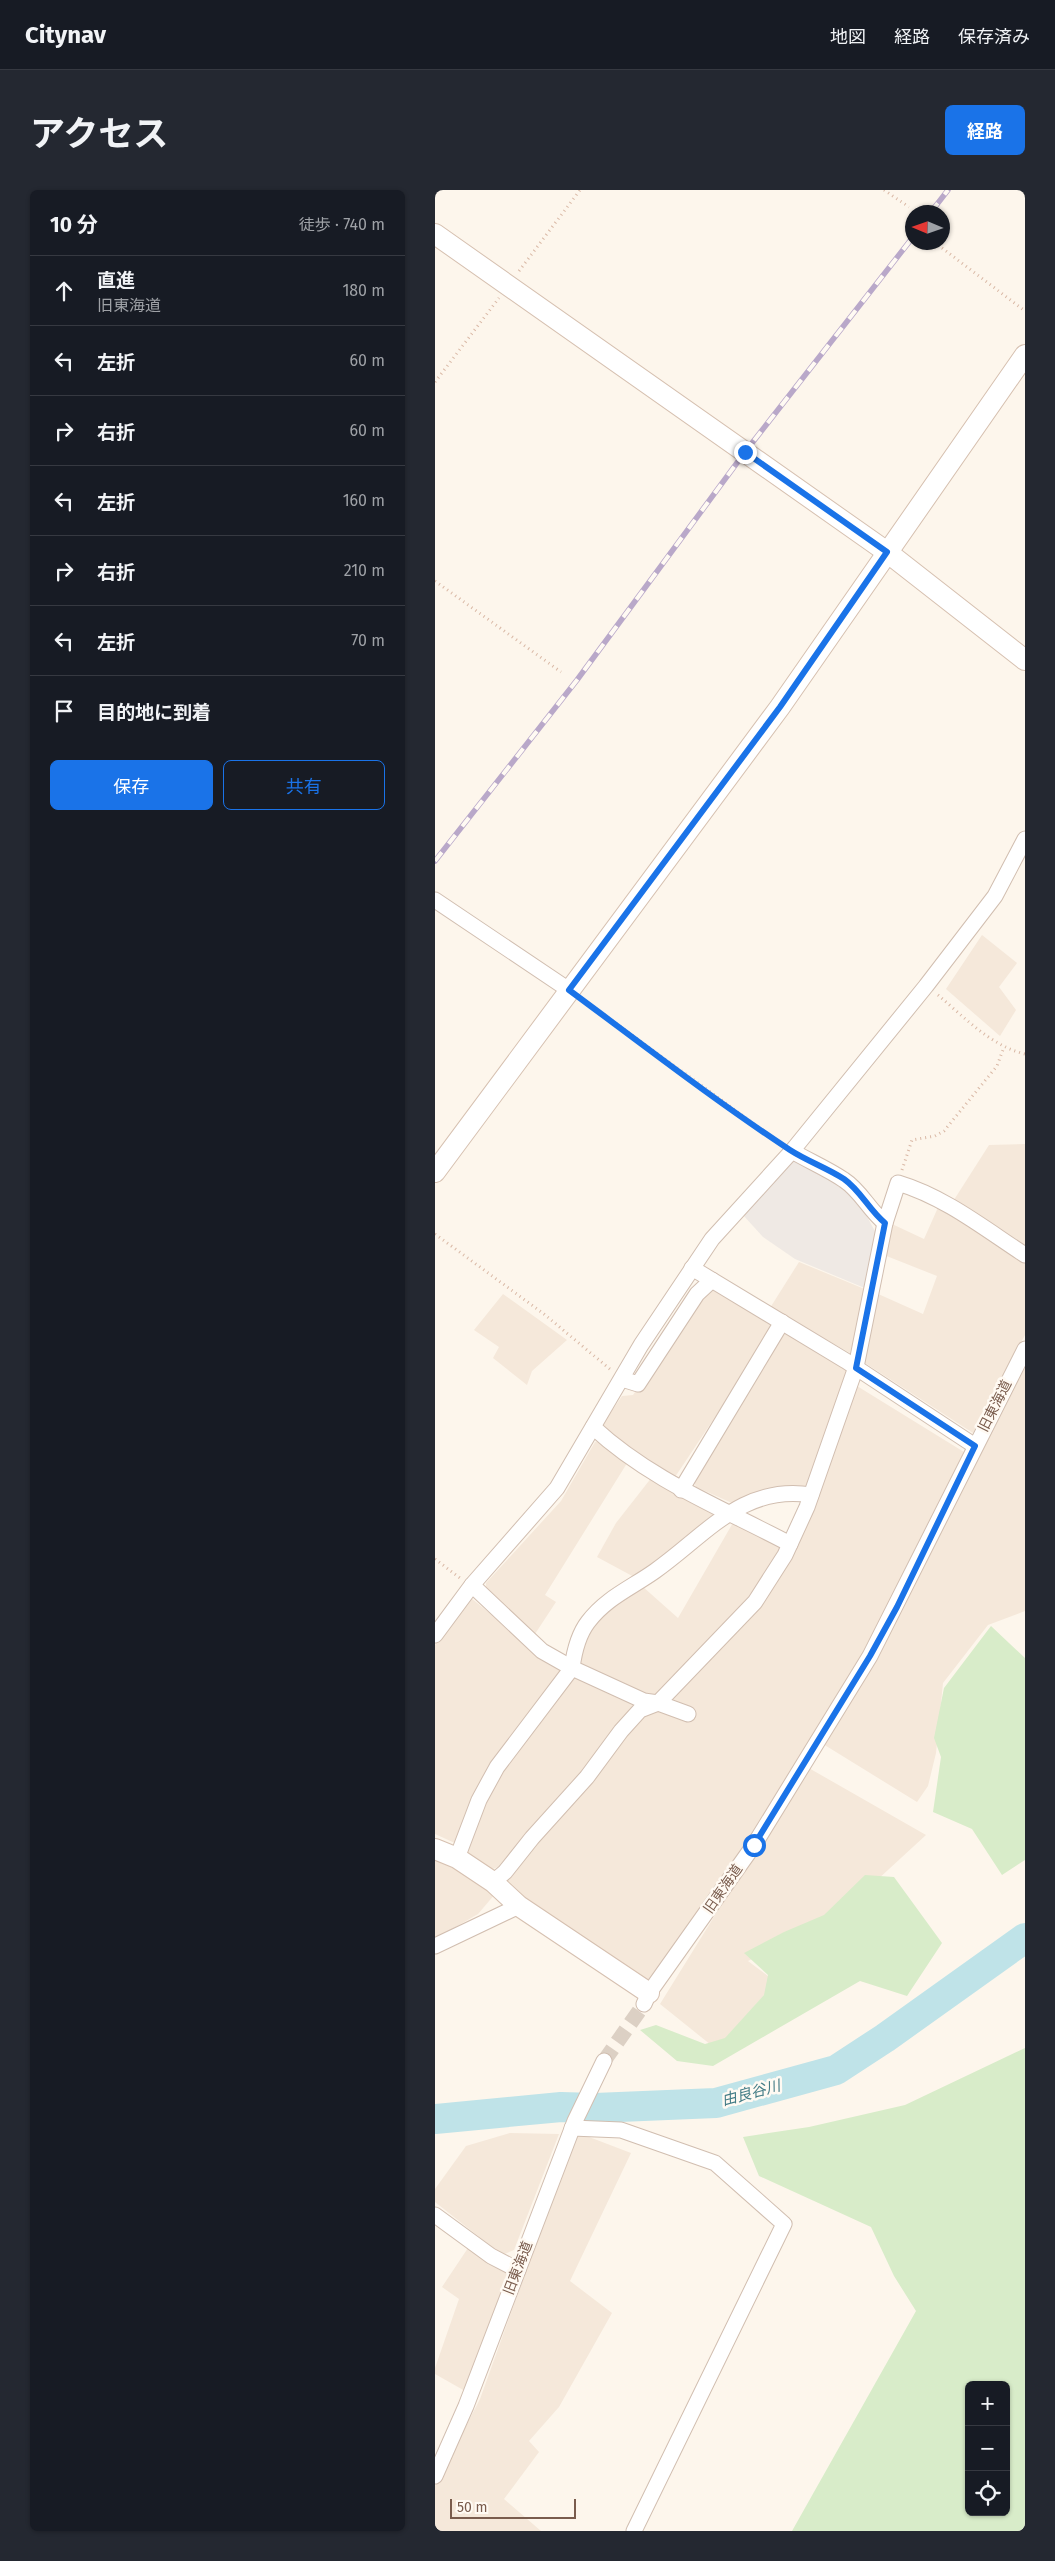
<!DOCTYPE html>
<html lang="ja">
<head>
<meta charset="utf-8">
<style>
	:root { --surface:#171b24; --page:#242831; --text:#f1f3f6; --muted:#9ea1a6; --line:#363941; --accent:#1a73e8 }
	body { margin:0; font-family:"Fira Sans","Noto Sans JP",sans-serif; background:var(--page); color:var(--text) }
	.controls { position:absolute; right:15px; bottom:15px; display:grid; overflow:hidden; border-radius:8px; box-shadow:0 1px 4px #0004 }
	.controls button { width:45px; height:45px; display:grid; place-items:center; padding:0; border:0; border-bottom:1px solid var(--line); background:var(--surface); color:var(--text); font:25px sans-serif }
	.compass { position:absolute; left:470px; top:15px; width:45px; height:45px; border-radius:50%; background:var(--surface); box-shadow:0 1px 4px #0004; rotate:272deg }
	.scale { position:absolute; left:15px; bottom:12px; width:126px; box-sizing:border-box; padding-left:5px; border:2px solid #7a5c4d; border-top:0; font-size:14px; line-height:18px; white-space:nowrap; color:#7a5c4d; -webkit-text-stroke:4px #fffaf3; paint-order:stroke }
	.stop { position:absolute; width:15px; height:15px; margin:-11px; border:4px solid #1a73e8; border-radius:50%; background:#fff }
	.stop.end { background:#1a73e8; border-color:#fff; box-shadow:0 1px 5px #0008 }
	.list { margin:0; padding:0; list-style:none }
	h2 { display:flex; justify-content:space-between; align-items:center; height:65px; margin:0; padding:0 20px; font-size:21px }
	h2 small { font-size:16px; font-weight:400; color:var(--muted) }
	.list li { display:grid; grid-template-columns:32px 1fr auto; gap:15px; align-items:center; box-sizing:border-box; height:70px; padding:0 20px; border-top:1px solid var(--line) }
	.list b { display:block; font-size:19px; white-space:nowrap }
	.list p { margin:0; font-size:16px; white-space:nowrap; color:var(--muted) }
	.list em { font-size:16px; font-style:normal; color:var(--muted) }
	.actions { display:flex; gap:10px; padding:15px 20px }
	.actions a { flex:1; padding:11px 0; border:1px solid var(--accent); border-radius:8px; text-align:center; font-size:18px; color:var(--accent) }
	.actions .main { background:var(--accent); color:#fff }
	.icon { flex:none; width:28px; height:28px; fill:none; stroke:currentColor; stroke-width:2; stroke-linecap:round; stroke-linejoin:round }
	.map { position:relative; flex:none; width:590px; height:2341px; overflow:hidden; border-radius:8px }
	header { display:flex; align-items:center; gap:30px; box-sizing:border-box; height:70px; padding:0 25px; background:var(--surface); border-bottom:1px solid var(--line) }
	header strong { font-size:24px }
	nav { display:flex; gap:28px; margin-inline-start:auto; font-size:18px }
	.intro { display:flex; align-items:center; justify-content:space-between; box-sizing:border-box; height:120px; padding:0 30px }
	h1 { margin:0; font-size:35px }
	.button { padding:12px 22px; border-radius:8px; background:var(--accent); color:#fff; font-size:18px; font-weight:700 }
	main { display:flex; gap:30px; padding:0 30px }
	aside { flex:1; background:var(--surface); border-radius:8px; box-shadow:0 1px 4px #0004 }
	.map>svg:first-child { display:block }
	.residential { fill:#f5e8da }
	.industrial { fill:#efe9e4 }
	.green { fill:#d8ecc9; fill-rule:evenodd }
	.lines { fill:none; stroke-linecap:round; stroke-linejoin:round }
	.river { stroke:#bfe3e8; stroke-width:30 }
	.street-tunnel { stroke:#dcd0c4; stroke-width:15; stroke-dasharray:15 8; stroke-linecap:butt }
	.street-casing { stroke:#d1beb0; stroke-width:17 }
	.secondary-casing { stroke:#d6c0b0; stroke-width:22 }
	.path { stroke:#d9b8a5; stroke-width:3; stroke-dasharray:1 4; stroke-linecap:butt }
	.street { stroke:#fff; stroke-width:15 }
	.secondary { stroke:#fff; stroke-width:20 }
	.rail-casing { stroke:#b9a8c9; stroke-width:5.5 }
	.rail { stroke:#fffaf3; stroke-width:4; stroke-dasharray:11; stroke-linecap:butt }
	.route { stroke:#1a73e8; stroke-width:6 }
	.labels { text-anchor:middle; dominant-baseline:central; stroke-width:5; stroke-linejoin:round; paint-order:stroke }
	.street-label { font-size:14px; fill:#7a5c4d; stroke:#fffaf3 }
	.water-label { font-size:15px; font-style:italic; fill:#437c86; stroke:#fffaf3 }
</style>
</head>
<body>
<header>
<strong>Citynav</strong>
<nav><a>地図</a><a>経路</a><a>保存済み</a></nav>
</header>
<div class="intro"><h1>アクセス</h1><a class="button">経路</a></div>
<main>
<aside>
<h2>10 分<small>徒歩 · 740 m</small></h2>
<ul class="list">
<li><svg class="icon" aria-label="ahead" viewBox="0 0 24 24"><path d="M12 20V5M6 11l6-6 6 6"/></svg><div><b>直進</b><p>旧東海道</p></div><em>180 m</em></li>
<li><svg class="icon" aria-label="left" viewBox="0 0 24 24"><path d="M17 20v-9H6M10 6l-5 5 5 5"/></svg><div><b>左折</b></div><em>60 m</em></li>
<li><svg class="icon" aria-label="right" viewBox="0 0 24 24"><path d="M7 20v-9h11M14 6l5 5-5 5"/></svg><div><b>右折</b></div><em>60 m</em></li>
<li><svg class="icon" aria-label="left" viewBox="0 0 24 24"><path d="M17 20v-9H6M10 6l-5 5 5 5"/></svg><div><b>左折</b></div><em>160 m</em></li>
<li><svg class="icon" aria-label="right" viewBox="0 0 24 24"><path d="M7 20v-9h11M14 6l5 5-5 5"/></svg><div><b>右折</b></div><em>210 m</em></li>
<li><svg class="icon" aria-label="left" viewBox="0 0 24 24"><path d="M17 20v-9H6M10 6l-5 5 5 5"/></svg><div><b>左折</b></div><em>70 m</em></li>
<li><svg class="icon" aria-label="arrive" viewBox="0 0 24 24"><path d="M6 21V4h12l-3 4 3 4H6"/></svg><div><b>目的地に到着</b></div></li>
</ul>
<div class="actions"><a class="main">保存</a><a>共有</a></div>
</aside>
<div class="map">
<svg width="590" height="2341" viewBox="0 0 590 2341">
	<rect width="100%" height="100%" fill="#fdf6ec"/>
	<g class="residential">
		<polygon points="547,745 582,773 564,797 581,820 565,846 511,799"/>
		<polygon points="590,954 590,1060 517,1013 554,955"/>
		<polygon points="505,1013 590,1069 590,1145 538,1243 430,1173 428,1166 441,1103 488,1124 502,1086 449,1065 457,1034 489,1049"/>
		<polygon points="364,1072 432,1100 415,1163 335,1118"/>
		<polygon points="281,1098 335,1134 338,1140 240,1287 215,1277 173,1244 168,1234 187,1206 198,1205 272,1100"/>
		<polygon points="68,1104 132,1150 97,1181 92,1195 58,1168 64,1157 39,1140"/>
		<polygon points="356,1141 412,1177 414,1184 373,1296 329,1299 297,1313 261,1297 257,1287 346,1146"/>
		<polygon points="586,1177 590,1179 590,1421 553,1435 508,1493 501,1563 493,1596 482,1612 388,1554"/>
		<polygon points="422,1196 529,1262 454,1416 419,1481 296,1679 216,1792 104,1724 70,1690 205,1526 236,1508 331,1410 365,1345"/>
		<polygon points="167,1250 194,1270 110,1405 121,1412 98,1447 51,1405 51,1393 126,1311 160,1252"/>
		<polygon points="217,1287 281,1323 201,1388 162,1367 181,1333"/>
		<polygon points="299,1331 346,1356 319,1401 277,1450 220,1509 141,1474 145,1457 161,1432 179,1414 207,1396 243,1428"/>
		<polygon points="36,1408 95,1456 127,1477 126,1486 22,1654 0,1644 0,1455"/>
		<polygon points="145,1486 202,1515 70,1674 53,1681 29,1664 58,1592 136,1488"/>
		<polygon points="372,1577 491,1645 404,1725 313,1771 341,1792 281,1859 225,1814"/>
		<polygon points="0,1665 60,1704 43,1724 0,1749"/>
		<polygon points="141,1942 196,1963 135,2091 177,2123 124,2217 94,2251 104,2262 69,2309 106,2341 0,2341 0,2296 45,2209"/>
		<polygon points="75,1943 124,1944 79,2060 67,2065 0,2012 0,1999 31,1956"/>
		<polygon points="35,2055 73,2084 30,2201 0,2184 0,2178 24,2109 7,2097"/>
	</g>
	<polygon class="industrial" points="359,968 412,996 423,1010 442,1045 432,1099 360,1069 328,1047 308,1025"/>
	<g class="green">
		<polygon points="556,1436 590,1468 590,1670 567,1685 537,1639 498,1622 506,1567 499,1548 509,1498"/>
		<polygon points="430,1685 459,1687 507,1753 472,1806 425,1791 278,1876 242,1871 205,1840 221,1835 270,1854 290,1848 329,1805 333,1785 309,1763 349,1742 389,1725"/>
		<path d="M590,1858V2341H357L481,2121L459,2086L436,2037L324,1986L308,1947L374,1937L470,1915ZM534,2195H571V2322H534Z"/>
	</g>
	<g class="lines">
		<polyline class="river" points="0,1929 126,1917 160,1918 281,1913 401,1880 450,1848 590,1748"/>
		<polyline class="street-tunnel" points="169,1871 209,1814"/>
		<defs>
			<g id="street">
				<polyline points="0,710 134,800"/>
				<path d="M357,961C374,971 393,979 409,990C426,1001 434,1020 450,1033L463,993C510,1007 550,1039 590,1065"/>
				<polyline points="257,1078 411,1171 540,1256"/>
				<polyline points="187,1189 203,1194 262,1104 277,1090"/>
				<path d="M158,1237C215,1290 287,1318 355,1354"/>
				<polyline points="246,1300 347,1132"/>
				<polyline points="0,1445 37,1395 122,1298 206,1155 277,1049 357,961 491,796 560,706 590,649"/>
				<path d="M253,1524L223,1513L209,1511L137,1478C139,1463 143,1445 153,1432C171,1408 196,1398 220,1381C270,1346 307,1294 376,1305"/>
				<polyline points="22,1668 44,1610 62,1577 137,1478 107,1461 37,1395"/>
				<polyline points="58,1692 70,1682 97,1648 152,1587 186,1541 205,1520 223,1513 320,1412 350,1365 372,1317 421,1177 450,1033"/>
				<polyline points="0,1756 84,1716"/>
				<polyline points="209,1814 214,1803 319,1655 435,1466 590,1159"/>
				<polyline points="137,1938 186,1940 280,1973 349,2034 199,2341"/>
				<polyline points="0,2025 56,2066 83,2080"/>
				<polyline points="0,2286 31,2216 140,1931 169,1871"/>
			</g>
			<g id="secondary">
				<polyline points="0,44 452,362 590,470"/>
				<polyline points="0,982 345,517 590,165"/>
				<polyline points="0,1659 22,1668 58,1692 84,1716 214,1803"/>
			</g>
		</defs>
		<use href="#street" class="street-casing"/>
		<use href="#secondary" class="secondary-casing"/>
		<g class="path">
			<polyline points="449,0 474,17"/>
			<polyline points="507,58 590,121"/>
			<polyline points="84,81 145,0"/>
			<polyline points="0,192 64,108"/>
			<polyline points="0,391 126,482"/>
			<path d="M503,805C529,827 556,856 590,864"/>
			<polyline points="149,810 344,952"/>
			<polyline points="467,980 477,950 500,946 509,941 562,876 569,857"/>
			<polyline points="0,1044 109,1124 176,1180"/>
			<polyline points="0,1369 25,1388"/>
		</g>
		<use href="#street" class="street"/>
		<use href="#secondary" class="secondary"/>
		<defs>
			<g id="rail">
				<polyline points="496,22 513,0"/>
				<polyline points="0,671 142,490 310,262 478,47"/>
			</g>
		</defs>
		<use href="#rail" class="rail-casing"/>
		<use href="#rail" class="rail"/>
	</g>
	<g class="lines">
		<path class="route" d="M310,262L452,362L345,517L134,800C207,854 279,910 355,960C372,971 392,978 409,989C426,1001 434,1020 450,1033L421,1178L540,1256L462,1417L435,1466L319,1655"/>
	</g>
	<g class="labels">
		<g class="street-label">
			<text transform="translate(560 1216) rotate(-63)">旧東海道</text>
			<text transform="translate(288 1699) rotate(-55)">旧東海道</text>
			<text transform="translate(83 2078) rotate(-69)">旧東海道</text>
		</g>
		<g class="water-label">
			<text transform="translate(316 1903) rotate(-15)">由良谷川</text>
		</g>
	</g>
</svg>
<div class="controls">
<button>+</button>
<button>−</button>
<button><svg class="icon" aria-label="locate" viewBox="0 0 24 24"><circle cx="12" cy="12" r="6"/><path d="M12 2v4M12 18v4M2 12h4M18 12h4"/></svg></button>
</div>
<svg class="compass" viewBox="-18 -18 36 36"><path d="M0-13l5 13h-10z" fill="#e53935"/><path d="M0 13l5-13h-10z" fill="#9ea1a6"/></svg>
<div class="scale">50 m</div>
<div class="stop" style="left:319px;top:1655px"></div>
<div class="stop end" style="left:310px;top:262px"></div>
</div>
</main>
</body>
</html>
